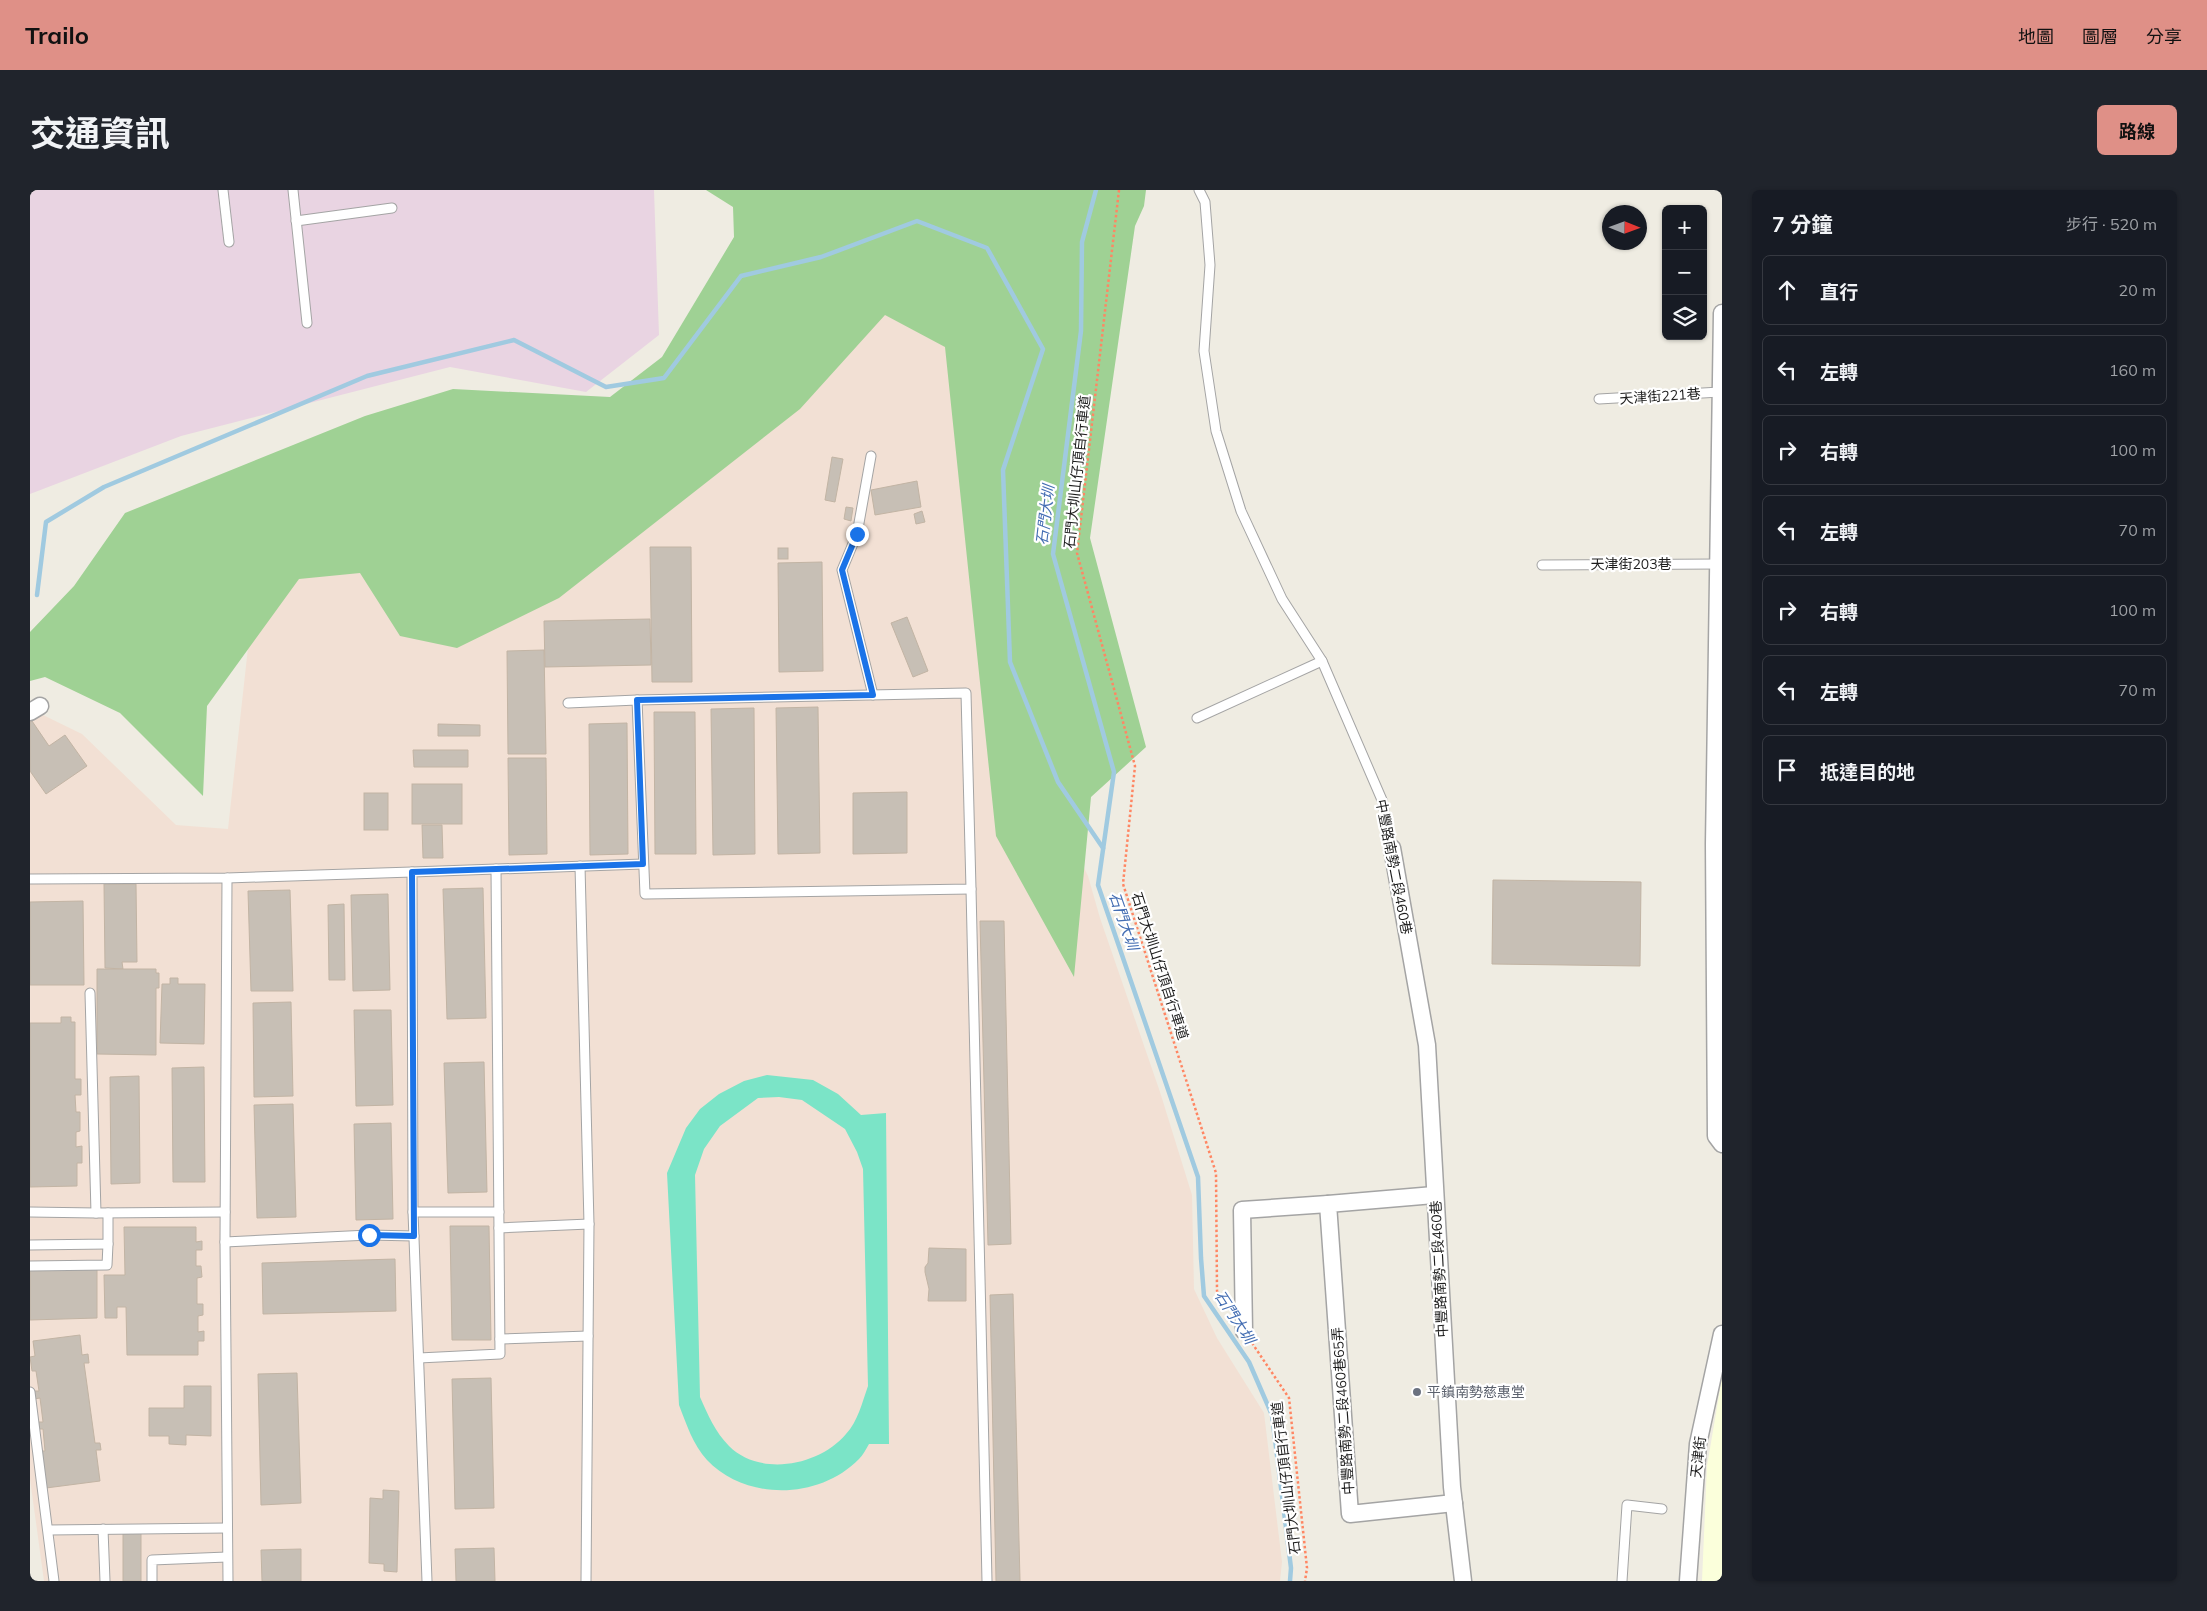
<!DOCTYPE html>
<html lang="zh-TW">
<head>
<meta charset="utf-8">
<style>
	:root { --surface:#171b24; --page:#20242c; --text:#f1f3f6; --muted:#9ea1a6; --line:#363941; --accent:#df9087 }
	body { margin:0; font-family:Mulish,"Noto Sans TC",sans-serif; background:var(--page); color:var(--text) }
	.controls { position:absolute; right:15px; top:15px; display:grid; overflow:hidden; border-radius:8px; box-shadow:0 1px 4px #0004 }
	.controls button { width:45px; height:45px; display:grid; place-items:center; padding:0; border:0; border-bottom:1px solid var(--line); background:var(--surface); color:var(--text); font:25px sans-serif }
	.compass { position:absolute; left:1572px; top:15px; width:45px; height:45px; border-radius:50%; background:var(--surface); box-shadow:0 1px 4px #0004; rotate:91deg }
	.stop { position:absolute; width:15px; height:15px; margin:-11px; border:4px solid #1a73e8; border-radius:50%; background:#fff }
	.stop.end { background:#1a73e8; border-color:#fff; box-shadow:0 1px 5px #0008 }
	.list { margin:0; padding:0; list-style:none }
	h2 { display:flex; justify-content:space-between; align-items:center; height:65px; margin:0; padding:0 20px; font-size:21px }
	h2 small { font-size:16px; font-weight:400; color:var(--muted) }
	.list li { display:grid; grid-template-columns:32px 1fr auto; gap:15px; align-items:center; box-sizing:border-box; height:70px; margin:0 10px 10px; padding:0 10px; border:1px solid var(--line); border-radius:8px }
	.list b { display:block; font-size:19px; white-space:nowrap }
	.list em { font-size:16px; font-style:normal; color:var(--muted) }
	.icon { flex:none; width:28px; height:28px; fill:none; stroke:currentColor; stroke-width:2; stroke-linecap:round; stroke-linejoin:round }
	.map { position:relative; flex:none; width:1692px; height:1391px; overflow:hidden; border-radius:8px }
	header { display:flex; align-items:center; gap:30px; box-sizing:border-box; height:70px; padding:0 25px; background:var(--accent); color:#111 }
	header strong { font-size:24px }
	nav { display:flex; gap:28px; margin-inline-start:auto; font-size:18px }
	.intro { display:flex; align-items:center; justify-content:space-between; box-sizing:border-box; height:120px; padding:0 30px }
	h1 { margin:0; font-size:35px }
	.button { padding:12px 22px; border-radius:8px; background:var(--accent); color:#111; font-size:18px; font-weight:700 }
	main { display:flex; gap:30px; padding:0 30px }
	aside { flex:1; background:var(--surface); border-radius:8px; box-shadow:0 1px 4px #0004 }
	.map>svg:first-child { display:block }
	.industrial { fill:#e9d4e2 }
	.education { fill:#fbffdb }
	.military { fill:#f2e0d4 }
	.forest { fill:#9fd194 }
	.pitch { fill:#7be4c7; fill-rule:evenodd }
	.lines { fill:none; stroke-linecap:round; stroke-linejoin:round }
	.stream { stroke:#a0cae0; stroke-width:4.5 }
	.building { fill:#c7bfb5; stroke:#c2b4a4 }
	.service-casing { stroke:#a4a4a4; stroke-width:11 }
	.minor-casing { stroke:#a4a4a4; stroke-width:19 }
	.path { stroke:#ff8663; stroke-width:2.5; stroke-dasharray:2.5 2.5; stroke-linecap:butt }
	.service { stroke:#fff; stroke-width:9 }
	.minor { stroke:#fff; stroke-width:16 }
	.route { stroke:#1a73e8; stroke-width:6 }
	.worship-dot { fill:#6b7280; stroke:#fff; stroke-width:2 }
	.labels { text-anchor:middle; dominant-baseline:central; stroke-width:4.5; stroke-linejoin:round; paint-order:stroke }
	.street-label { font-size:14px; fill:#1d1d1d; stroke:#fff }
	.worship-label { font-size:14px; fill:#5b616d; stroke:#fff; text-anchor:start }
	.water-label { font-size:15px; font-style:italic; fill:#446eb3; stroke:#fff }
</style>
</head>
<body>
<header>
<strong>Trailo</strong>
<nav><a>地圖</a><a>圖層</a><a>分享</a></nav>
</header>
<div class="intro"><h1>交通資訊</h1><a class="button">路線</a></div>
<main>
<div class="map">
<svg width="1692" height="1391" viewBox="0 0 1692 1391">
	<rect width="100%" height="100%" fill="#efece2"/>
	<polygon class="industrial" points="0,0 624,0 629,145 556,202 420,177 151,246 0,304"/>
	<polygon class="education" points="1692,1188 1692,1391 1672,1391 1677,1276"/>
	<polygon class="military" points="908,83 953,471 1058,686 1070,728 1130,902 1162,1005 1164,1099 1187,1148 1234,1223 1252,1372 1250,1391 14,1391 0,1289 0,529 13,525 52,544 146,635 198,639 231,340 334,336"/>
	<polygon class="forest" points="676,0 1116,0 1114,16 1105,36 1060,348 1116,557 1061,607 1044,787 966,646 915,157 855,125 770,219 529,408 427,458 370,446 330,383 269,389 177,516 173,606 90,523 15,487 0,491 0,442 44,396 95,323 335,226 423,199 580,207 632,167 704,47 703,17"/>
	<path class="pitch" d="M737,885L783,890L808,904L831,925L856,923L859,1254H839C836,1259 833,1265 829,1269C789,1310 716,1311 677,1270C663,1255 656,1233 649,1215L637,983L656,938L670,919L689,904L714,891ZM749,907L772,910L815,939L827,962L833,979L838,1196C832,1213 828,1231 816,1244C789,1276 730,1287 699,1256C685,1242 678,1225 670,1207L665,985L674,959L690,936L728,908Z"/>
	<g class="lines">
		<g class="stream">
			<polyline points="1066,0 1052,52 1051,141 1023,364 1084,582 1068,695 1168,987 1171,1068 1174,1106 1219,1172 1242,1225 1261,1378 1260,1391"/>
			<polyline points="7,405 16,332 74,297 337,186 484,150 576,197 634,188 711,86 791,67 887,31 957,58 1013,159 973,280 980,472 1028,592 1073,658"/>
		</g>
	</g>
	<g class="building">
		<polygon points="802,267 813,269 805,312 795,310"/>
		<polygon points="887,291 891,317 845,325 841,300"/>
		<polygon points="816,317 823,318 821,331 814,329"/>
		<polygon points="892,321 895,332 886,334 884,324"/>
		<polygon points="620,357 661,357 662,492 622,492"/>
		<rect x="748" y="358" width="10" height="11"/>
		<polygon points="792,372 793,481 749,482 748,373"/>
		<polygon points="877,427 898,481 883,487 861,433"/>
		<polygon points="620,429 621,475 515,477 514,431"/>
		<polygon points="514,460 516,564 478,564 477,461"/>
		<polygon points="788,517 790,663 748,664 746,518"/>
		<polygon points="724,518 725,664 683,665 681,519"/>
		<polygon points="624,522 665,522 666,664 625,664"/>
		<polygon points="2,531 19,556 35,545 57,576 16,604 0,581 0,532"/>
		<polygon points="597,533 598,664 560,665 559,534"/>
		<polygon points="408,534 450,535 450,546 408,546"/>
		<polygon points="383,560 438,560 438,577 384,577"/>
		<polygon points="478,568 516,568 517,664 479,665"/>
		<rect x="382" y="594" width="50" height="40"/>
		<polygon points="877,602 877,663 823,664 823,603"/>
		<rect x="334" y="603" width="24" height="37"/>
		<polygon points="392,635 412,635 413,668 393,668"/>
		<polygon points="1463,690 1611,692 1610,776 1462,774"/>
		<polygon points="74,694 106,694 107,772 92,772 93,779 75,778"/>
		<polygon points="453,698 456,828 417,829 413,699"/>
		<polygon points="260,700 263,801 221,801 218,701"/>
		<polygon points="358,704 360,800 323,801 321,705"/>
		<polygon points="53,711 54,795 0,795 0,712"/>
		<polygon points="314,714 315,790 299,790 298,715"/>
		<polygon points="950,731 974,731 981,1054 958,1055"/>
		<polygon points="67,779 126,779 126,783 129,783 129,798 126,798 126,865 67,864"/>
		<polygon points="140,788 148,788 148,794 175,794 174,854 130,853 132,794 140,794"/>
		<polygon points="261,812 263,906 224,907 223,813"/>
		<polygon points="324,820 361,820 363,915 326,916"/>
		<polygon points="31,827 41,827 41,832 45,832 45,889 51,889 51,905 45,905 46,922 50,922 50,941 46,942 46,957 52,956 52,973 47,973 47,996 0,997 0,833 31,833"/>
		<polygon points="454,872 457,1002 418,1003 414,873"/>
		<polygon points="174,877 175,992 143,992 142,878"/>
		<polygon points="109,886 110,993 81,994 80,887"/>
		<polygon points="263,914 266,1027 227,1028 224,915"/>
		<polygon points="361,933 363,1029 326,1030 324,934"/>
		<polygon points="420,1036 459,1036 461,1150 422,1150"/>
		<polygon points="94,1037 166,1037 166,1052 172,1051 172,1060 166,1060 166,1076 171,1076 172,1087 167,1088 167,1114 173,1114 173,1125 168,1126 168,1142 174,1141 174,1151 168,1151 168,1165 97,1165 96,1117 87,1117 87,1128 75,1128 74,1085 95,1085"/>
		<polygon points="899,1058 936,1059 936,1111 898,1111 899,1099 895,1082 895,1077 898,1073"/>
		<polygon points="365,1069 366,1121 233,1124 232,1073"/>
		<polygon points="67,1079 67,1128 0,1130 0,1080"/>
		<polygon points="983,1104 990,1391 966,1391 960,1105"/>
		<polygon points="50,1145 52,1165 58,1164 59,1173 54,1173 65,1253 70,1253 71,1260 66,1260 70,1291 16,1298 11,1261 15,1261 13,1239 9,1239 8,1232 13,1232 10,1208 4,1209 3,1201 9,1201 6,1181 2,1181 0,1167 5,1166 3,1151"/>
		<polygon points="267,1183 271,1313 231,1315 228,1184"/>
		<polygon points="461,1188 464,1318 425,1319 422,1189"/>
		<polygon points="154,1196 181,1196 181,1246 156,1245 156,1255 139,1254 139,1246 119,1246 119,1218 154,1218"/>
		<polygon points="353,1300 369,1301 367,1382 354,1381 354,1374 339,1373 340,1308 353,1309"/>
		<polygon points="111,1343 111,1391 93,1391 93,1344"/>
		<polygon points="464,1358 465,1391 426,1391 425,1359"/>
		<polygon points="271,1359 271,1391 232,1391 231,1360"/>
	</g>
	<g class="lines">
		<defs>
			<g id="service">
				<polyline points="193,0 199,52"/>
				<polyline points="263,0 277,133"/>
				<polyline points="1169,0 1175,12 1180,75 1174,161 1186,241 1211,321 1252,409 1292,471 1352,610 1362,658"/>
				<polyline points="266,31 362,18"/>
				<polyline points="1569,209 1690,202"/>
				<polyline points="841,266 827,344 812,380 843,505"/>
				<polyline points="1512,375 1690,374"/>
				<polygon points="936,503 941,699 615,704 607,510"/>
				<polyline points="538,513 607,510"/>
				<polyline points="1167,528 1292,471"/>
				<polyline points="550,676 559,1034 556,1391"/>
				<polyline points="197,688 195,1052 198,1391"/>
				<polyline points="0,689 197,688 382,682"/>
				<polyline points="941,699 957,1391"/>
				<polyline points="60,803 66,1023 195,1022"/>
				<polyline points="0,1022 66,1023"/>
				<polyline points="383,1022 469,1022"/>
				<polyline points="469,1038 559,1034"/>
				<polyline points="195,1052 339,1045 384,1046"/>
				<polyline points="0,1055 78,1054 78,1023"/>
				<polyline points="0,1076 77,1075 78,1054"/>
				<polyline points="470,1149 558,1146"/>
				<polyline points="389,1168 470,1164 466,679"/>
				<polyline points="0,1202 24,1391"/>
				<polyline points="73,1339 75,1391"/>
				<polyline points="19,1340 197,1338"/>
				<polyline points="122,1391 122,1370 197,1367"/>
				<polyline points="397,1391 383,1022 382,682 613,674"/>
				<polyline points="1592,1391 1597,1315 1632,1319"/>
			</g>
			<g id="minor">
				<polyline points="1692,123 1684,654 1686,946 1692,954"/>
				<polyline points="0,522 10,516"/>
				<polyline points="1362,658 1397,855 1422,1297 1433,1391"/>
				<polyline points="1404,1005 1298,1014 1320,1324 1424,1313"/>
				<polyline points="1214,1141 1212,1020 1298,1014"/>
				<polyline points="1658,1391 1668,1254 1692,1144"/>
			</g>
		</defs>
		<use href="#service" class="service-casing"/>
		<use href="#minor" class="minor-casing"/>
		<g class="path">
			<polyline points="1089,0 1047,363 1105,576 1093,694 1186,983 1187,1101 1197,1115"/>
			<polyline points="1222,1153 1259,1208 1277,1378 1275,1391"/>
		</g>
		<use href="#service" class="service"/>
		<use href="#minor" class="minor"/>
	</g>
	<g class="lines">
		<polyline class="route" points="339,1045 384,1046 382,682 613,674 607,510 843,505 812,380 827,344"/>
	</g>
	<circle class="worship-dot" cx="1387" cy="1202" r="5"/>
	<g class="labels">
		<g class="street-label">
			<text transform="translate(1630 206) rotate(-4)">天津街221巷</text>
			<text transform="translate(1047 282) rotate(-84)">石門大圳山仔頂自行車道</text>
			<text x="1601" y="374">天津街203巷</text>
			<text transform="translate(1364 677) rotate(79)">中豐路南勢二段460巷</text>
			<text transform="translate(1130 776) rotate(72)">石門大圳山仔頂自行車道</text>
			<text transform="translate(1409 1079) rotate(-93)">中豐路南勢二段460巷</text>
			<text transform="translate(1313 1221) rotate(-94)">中豐路南勢二段460巷65弄</text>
			<text transform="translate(1668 1267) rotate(-83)">天津街</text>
			<text transform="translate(1256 1288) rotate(-97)">石門大圳山仔頂自行車道</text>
		</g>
		<g class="worship-label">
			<text x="1397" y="1202">平鎮南勢慈惠堂</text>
		</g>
		<g class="water-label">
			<text transform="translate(1015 325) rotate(-83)">石門大圳</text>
			<text transform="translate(1094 731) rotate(71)">石門大圳</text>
			<text transform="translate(1205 1127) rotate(57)">石門大圳</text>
		</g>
	</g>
</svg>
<div class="controls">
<button>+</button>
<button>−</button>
<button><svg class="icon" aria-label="layers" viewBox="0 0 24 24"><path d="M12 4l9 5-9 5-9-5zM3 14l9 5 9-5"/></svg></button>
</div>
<svg class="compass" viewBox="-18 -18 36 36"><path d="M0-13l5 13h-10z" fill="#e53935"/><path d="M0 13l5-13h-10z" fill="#9ea1a6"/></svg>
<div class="stop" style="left:339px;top:1045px"></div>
<div class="stop end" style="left:827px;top:344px"></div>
</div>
<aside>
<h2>7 分鐘<small>步行 · 520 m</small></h2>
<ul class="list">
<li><svg class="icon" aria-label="ahead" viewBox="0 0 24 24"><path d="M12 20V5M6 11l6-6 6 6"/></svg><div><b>直行</b></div><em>20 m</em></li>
<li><svg class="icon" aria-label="left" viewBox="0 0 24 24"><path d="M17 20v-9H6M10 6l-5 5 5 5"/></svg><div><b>左轉</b></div><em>160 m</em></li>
<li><svg class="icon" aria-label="right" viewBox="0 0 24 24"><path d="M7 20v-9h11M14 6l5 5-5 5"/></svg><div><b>右轉</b></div><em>100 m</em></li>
<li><svg class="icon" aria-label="left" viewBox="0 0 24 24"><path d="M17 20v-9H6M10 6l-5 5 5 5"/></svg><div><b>左轉</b></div><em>70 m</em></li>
<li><svg class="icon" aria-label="right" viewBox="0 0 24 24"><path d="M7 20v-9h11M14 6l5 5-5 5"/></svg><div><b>右轉</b></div><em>100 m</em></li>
<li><svg class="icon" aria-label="left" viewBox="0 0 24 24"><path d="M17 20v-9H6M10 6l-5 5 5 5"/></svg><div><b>左轉</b></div><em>70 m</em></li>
<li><svg class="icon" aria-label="arrive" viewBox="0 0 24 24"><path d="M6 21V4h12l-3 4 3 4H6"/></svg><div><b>抵達目的地</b></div></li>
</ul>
</aside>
</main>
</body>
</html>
